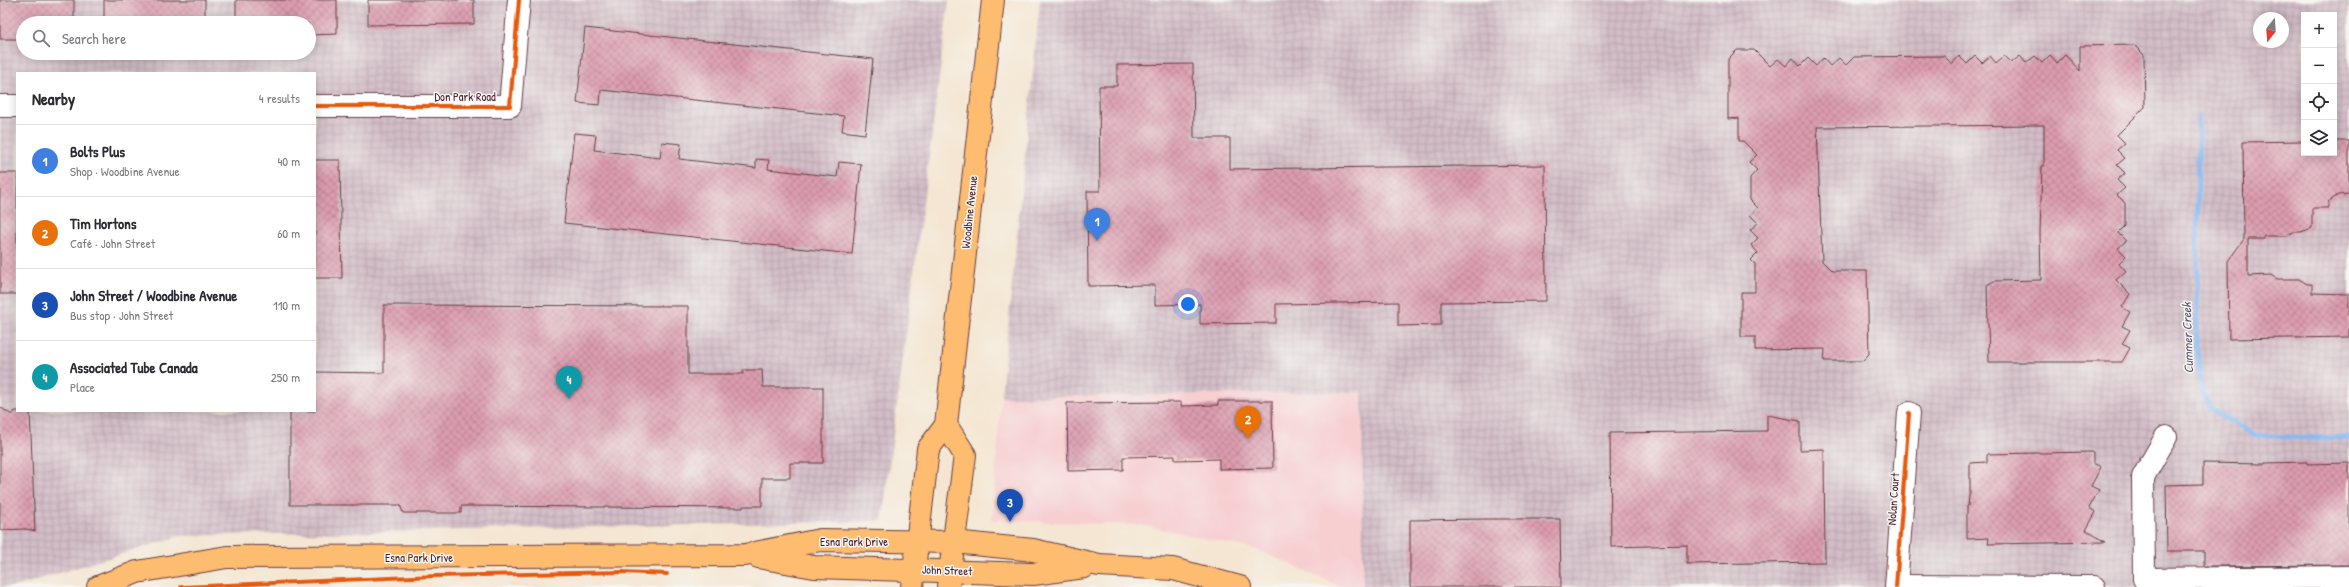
<!DOCTYPE html>
<html lang="en">
<head>
<meta charset="utf-8">
<style>
	:root { --surface:#fff; --page:#f7f7f7; --text:#2b2b33; --muted:#7c7c81; --line:#e1e1e2; --accent:#db2777 }
	body { margin:0; font-family:"Patrick Hand",sans-serif; background:var(--page); color:var(--text) }
	.controls { position:absolute; right:12px; top:12px; display:grid; overflow:hidden; border-radius:0px; box-shadow:0 2px 10px #0003 }
	.controls button { width:36px; height:36px; display:grid; place-items:center; padding:0; border:0; border-bottom:1px solid var(--line); background:var(--surface); color:var(--text); font:20px sans-serif }
	.compass { position:absolute; left:2253px; top:12px; width:36px; height:36px; border-radius:50%; background:var(--surface); box-shadow:0 2px 10px #0003; rotate:197deg }
	.you { position:absolute; left:1188px; top:304px; width:14px; height:14px; margin:-10px; border:3px solid #fff; border-radius:50%; background:#1a73e8; box-shadow:0 0 0 6px #1a73e833 }
	.badge { display:grid; place-items:center; width:26px; height:26px; border-radius:50%; background:var(--accent); color:#fff; font-size:13px; font-weight:700 }
	.pin { position:absolute; translate:-50% -33px; filter:drop-shadow(0 1px 2px #0008) }
	.pin::after { content:''; position:absolute; top:21px; width:14px; height:12px; background:inherit; clip-path:polygon(0 0,100% 0,50% 100%) }
	.list { margin:0; padding:0; list-style:none }
	h2 { display:flex; justify-content:space-between; align-items:center; height:52px; margin:0; padding:0 16px; font-size:17px }
	h2 small { font-size:13px; font-weight:400; color:var(--muted) }
	.list li { display:grid; grid-template-columns:26px 1fr auto; gap:12px; align-items:center; box-sizing:border-box; height:72px; padding:0 16px; border-top:1px solid var(--line) }
	.list b { display:block; font-size:15px; white-space:nowrap }
	.list p { margin:0; font-size:13px; white-space:nowrap; color:var(--muted) }
	.list em { font-size:13px; font-style:normal; color:var(--muted) }
	.icon { flex:none; width:22px; height:22px; fill:none; stroke:currentColor; stroke-width:2; stroke-linecap:round; stroke-linejoin:round }
	.map { position:relative; flex:none; width:2349px; height:587px; overflow:hidden }
	.search { position:absolute; background:var(--surface); box-shadow:0 2px 10px #0003; left:16px; top:16px; width:300px; height:44px; display:flex; align-items:center; gap:10px; box-sizing:border-box; padding:0 14px; border-radius:22px; color:var(--muted); font-size:15px }
	.panel { position:absolute; background:var(--surface); box-shadow:0 2px 10px #0003; left:16px; top:72px; width:300px; height:340px; border-radius:0px }
	.map>svg:first-child { display:block }
	.built { fill:#f7cfd1 }
	.industrial { fill:url(#industrial-grid); fill-rule:evenodd }
	.lines { fill:none; stroke-linecap:round; stroke-linejoin:round }
	.stream { stroke:#83b7f1; stroke-width:5 }
	.building { fill:url(#building-cross-hatch) }
	.minor-casing { stroke:#643d44; stroke-width:24 }
	.major-casing { stroke:#643d44; stroke-width:24 }
	.minor { stroke:#fff; stroke-width:22 }
	.major { stroke:#fdbc70; stroke-width:22 }
	.cycleway-casing { stroke:#f6f6f2; stroke-width:6 }
	.cycleway { stroke:#e8590c; stroke-width:4 }
	.labels { text-anchor:middle; dominant-baseline:central; stroke-width:3; stroke-linejoin:round; paint-order:stroke }
	.street-label { font-size:12px; fill:#4a1f2b; stroke:#f6f6f2 }
	.water-label { font-size:13px; font-style:italic; fill:#5e5470; stroke:#f6f6f2 }
</style>
</head>
<body>
<div class="map">
<svg width="2349" height="587" viewBox="0 0 2349 587">
	<defs>
		<pattern id="industrial-grid" width="8" height="8" patternUnits="userSpaceOnUse"><rect width="8" height="8" fill="#d2bdc6"/><path d="M0 4h8M4 0v8" fill="none" stroke="#b6a2aa"/></pattern>
		<pattern id="building-cross-hatch" width="8" height="8" patternUnits="userSpaceOnUse"><rect width="8" height="8" fill="#dc9caf"/><path d="M0 0l8 8M0 8l8-8" fill="none" stroke="#b47f8f"/></pattern>
	</defs>
	<rect width="100%" height="100%" fill="#f6f6f2"/>
	<filter id="ink" filterUnits="userSpaceOnUse"><feTurbulence type="fractalNoise" baseFrequency=".025" numOctaves="2"/><feDisplacementMap in="SourceGraphic" scale="8" xChannelSelector="R" yChannelSelector="G"/><feConvolveMatrix kernelMatrix="1 2 1 2 8 2 1 2 1" color-interpolation-filters="sRGB"/></filter>
	<filter id="wash" filterUnits="userSpaceOnUse"><feTurbulence type="fractalNoise" baseFrequency=".012" numOctaves="4" result="noise"/><feDisplacementMap in="SourceGraphic" scale="16" xChannelSelector="R" yChannelSelector="G"/><feGaussianBlur stdDeviation="0.9" result="paint"/><feColorMatrix in="noise" values="0 0 0 0 0 0 0 0 0 0 0 0 0 0 0 0 0 1.4 0 .05"/><feComposite in="paint" operator="in"/></filter>
	<g filter="url(#wash)">
		<rect width="100%" height="100%" fill="#f4e6d2"/>
		<g class="built">
			<polygon points="1362,392 1363,587 1342,587 1255,549 1142,525 992,520 1001,397"/>
			<polygon points="509,585 569,587 509,587"/>
		</g>
		<g class="industrial">
			<path d="M0,0H949L882,521L180,536L14,587H0ZM23,23H309V53H23ZM17,73H315V411H17Z"/>
			<path d="M1040,0H2349V587H1363L1362,392L1001,397ZM2304,15H2334V153H2304ZM2259,18H2283V42H2259Z"/>
		</g>
		<g class="lines">
			<polyline class="stream" points="2198,117 2197,347 2201,391 2211,410 2255,435 2309,438 2349,437"/>
		</g>
		<g id="blocks">
			<g class="building">
				<polygon points="0,0 74,0 74,18 59,19 59,23 23,23 23,39 0,39"/>
				<rect x="104" y="0" width="101" height="23"/>
				<polygon points="236,0 337,0 337,34 309,35 309,23 236,23"/>
				<polygon points="368,0 474,0 474,24 368,25"/>
				<polygon points="585,28 873,59 865,134 842,131 844,116 601,90 600,105 577,103"/>
				<polygon points="2134,45 2144,55 2145,107 2117,135 2125,143 2117,150 2125,158 2117,165 2125,173 2117,180 2125,188 2117,195 2125,203 2125,226 2118,233 2126,241 2118,248 2126,256 2119,263 2126,271 2116,280 2130,294 2122,307 2130,312 2122,326 2130,330 2122,344 2130,348 2122,362 1989,362 1987,285 1994,281 2041,280 2040,233 2042,166 2044,166 2044,125 1817,127 1822,261 1832,271 1867,271 1869,354 1862,361 1824,361 1825,349 1755,350 1755,337 1741,337 1741,292 1755,292 1755,264 1751,260 1758,253 1751,245 1758,238 1750,230 1758,223 1750,215 1758,208 1750,200 1750,178 1757,170 1749,162 1757,155 1743,141 1739,141 1739,118 1728,119 1728,59 1737,50 1754,50 1770,66 1778,59 1786,66 1793,58 1800,66 1808,58 1816,66 1823,58 1830,66 1839,58 1846,65 1854,57 1944,56 1952,64 1959,56 1967,64 1975,56 1982,63 1990,56 1996,63 2004,56 2011,63 2020,56 2026,63 2035,56 2042,63 2050,55 2057,63 2065,55 2080,71 2080,46"/>
				<polygon points="1193,64 1194,138 1230,138 1230,169 1545,165 1546,301 1441,302 1441,325 1398,326 1398,302 1276,304 1276,323 1200,324 1200,304 1155,305 1155,285 1088,286 1087,191 1100,191 1099,86 1117,86 1117,65"/>
				<polygon points="574,133 596,135 594,150 660,158 662,142 681,144 679,159 756,168 756,159 769,160 768,169 837,177 839,162 861,164 852,254 564,223"/>
				<polygon points="2304,141 2304,153 2334,153 2334,141 2349,141 2349,194 2338,195 2328,202 2328,208 2312,208 2312,228 2301,232 2293,232 2287,236 2264,236 2264,239 2248,239 2248,276 2271,275 2277,279 2299,279 2307,284 2312,284 2312,293 2349,294 2349,337 2229,339 2228,261 2244,239 2243,142"/>
				<polygon points="315,160 340,160 342,278 315,278"/>
				<rect x="0" y="173" width="17" height="121"/>
				<polygon points="384,305 688,306 688,374 743,374 743,370 762,370 763,387 823,387 823,463 790,463 790,478 762,478 762,506 743,506 743,508 461,506 461,513 403,513 400,505 290,505 290,411 315,411 315,372 384,373"/>
				<polygon points="1218,401 1272,401 1273,468 1219,469 1219,459 1175,460 1175,456 1123,457 1123,470 1068,471 1067,403 1181,402 1181,406 1218,405"/>
				<polygon points="0,407 12,415 15,411 30,411 35,531 26,529 0,530"/>
				<polygon points="1767,415 1800,421 1800,450 1824,449 1825,562 1687,564 1687,545 1611,547 1610,433 1767,431"/>
				<polygon points="2093,452 2093,463 2101,467 2091,486 2099,490 2089,508 2096,512 2086,530 2105,542 1988,544 1989,538 1967,539 1967,506 1968,506 1969,495 1970,495 1970,463 1987,462 1987,454"/>
				<polygon points="2307,462 2307,464 2349,463 2349,565 2204,566 2204,551 2167,551 2166,485 2203,484 2203,463 2265,464 2265,463"/>
				<polygon points="1486,519 1560,519 1561,587 1410,587 1410,520"/>
			</g>
		</g>
	</g>
	<g filter="url(#ink)">
		<use href="#blocks" fill-opacity="0" stroke="#643d44" stroke-width="1"/>
		<g class="lines">
			<defs>
				<g id="minor">
					<polyline points="0,106 17,106"/>
					<polyline points="315,106 510,106 519,0"/>
					<polyline points="2166,437 2143,477 2144,579 2349,577"/>
					<polyline points="1897,586 2094,587"/>
					<polyline points="1896,587 1909,413"/>
				</g>
				<g id="major">
					<polyline points="946,425 965,455 948,587"/>
					<polyline points="758,557 814,567 1033,574 1084,567"/>
					<polyline points="98,587 137,572 227,557 745,555 820,540 954,542 1033,550 1099,565 1173,569 1240,587"/>
					<polyline points="912,587 928,449 946,425 993,0"/>
				</g>
			</defs>
			<use href="#minor" class="minor-casing"/>
			<use href="#major" class="major-casing"/>
			<use href="#minor" class="minor"/>
			<use href="#major" class="major"/>
			<defs>
				<g id="cycleway">
					<polyline points="315,106 510,106 519,0"/>
					<polyline points="181,587 436,576 623,572 667,574"/>
					<polyline points="1896,587 1909,413"/>
				</g>
			</defs>
			<use href="#cycleway" class="cycleway-casing"/>
			<use href="#cycleway" class="cycleway"/>
		</g>
	</g>
	<g class="labels">
		<g class="street-label">
			<text x="465" y="96">Don Park Road</text>
			<text transform="translate(969 212) rotate(-84)">Woodbine Avenue</text>
			<text transform="translate(1893 499) rotate(-86)">Nolan Court</text>
			<text x="854" y="541">Esna Park Drive</text>
			<text x="419" y="557">Esna Park Drive</text>
			<text transform="translate(947 570) rotate(2)">John Street</text>
		</g>
		<g class="water-label">
			<text transform="translate(2187 338) rotate(-92)">Cummer Creek</text>
		</g>
	</g>
</svg>
<div class="controls">
<button>+</button>
<button>−</button>
<button><svg class="icon" aria-label="locate" viewBox="0 0 24 24"><circle cx="12" cy="12" r="6"/><path d="M12 2v4M12 18v4M2 12h4M18 12h4"/></svg></button>
<button><svg class="icon" aria-label="layers" viewBox="0 0 24 24"><path d="M12 4l9 5-9 5-9-5zM3 14l9 5 9-5"/></svg></button>
</div>
<svg class="compass" viewBox="-18 -18 36 36"><path d="M0-13l5 13h-10z" fill="#e53935"/><path d="M0 13l5-13h-10z" fill="#7c7c81"/></svg>
<div class="you"></div>
<div class="pin badge" style="left:1097px;top:241px;background:#3f7fe0">1</div>
<div class="pin badge" style="left:1248px;top:439px;background:#e8710a">2</div>
<div class="pin badge" style="left:1010px;top:522px;background:#1a4fb4">3</div>
<div class="pin badge" style="left:569px;top:399px;background:#0f9aa8">4</div>
<div class="search"><svg class="icon" aria-label="search" viewBox="0 0 24 24"><circle cx="10" cy="10" r="6"/><path d="M15 15l6 6"/></svg>Search here</div>
<section class="panel">
<h2>Nearby<small>4 results</small></h2>
<ul class="list">
<li><span class="badge" style="background:#3f7fe0">1</span><div><b>Bolts Plus</b><p>Shop · Woodbine Avenue</p></div><em>40 m</em></li>
<li><span class="badge" style="background:#e8710a">2</span><div><b>Tim Hortons</b><p>Café · John Street</p></div><em>60 m</em></li>
<li><span class="badge" style="background:#1a4fb4">3</span><div><b>John Street / Woodbine Avenue</b><p>Bus stop · John Street</p></div><em>110 m</em></li>
<li><span class="badge" style="background:#0f9aa8">4</span><div><b>Associated Tube Canada</b><p>Place</p></div><em>250 m</em></li>
</ul>
</section>
</div>
</body>
</html>
